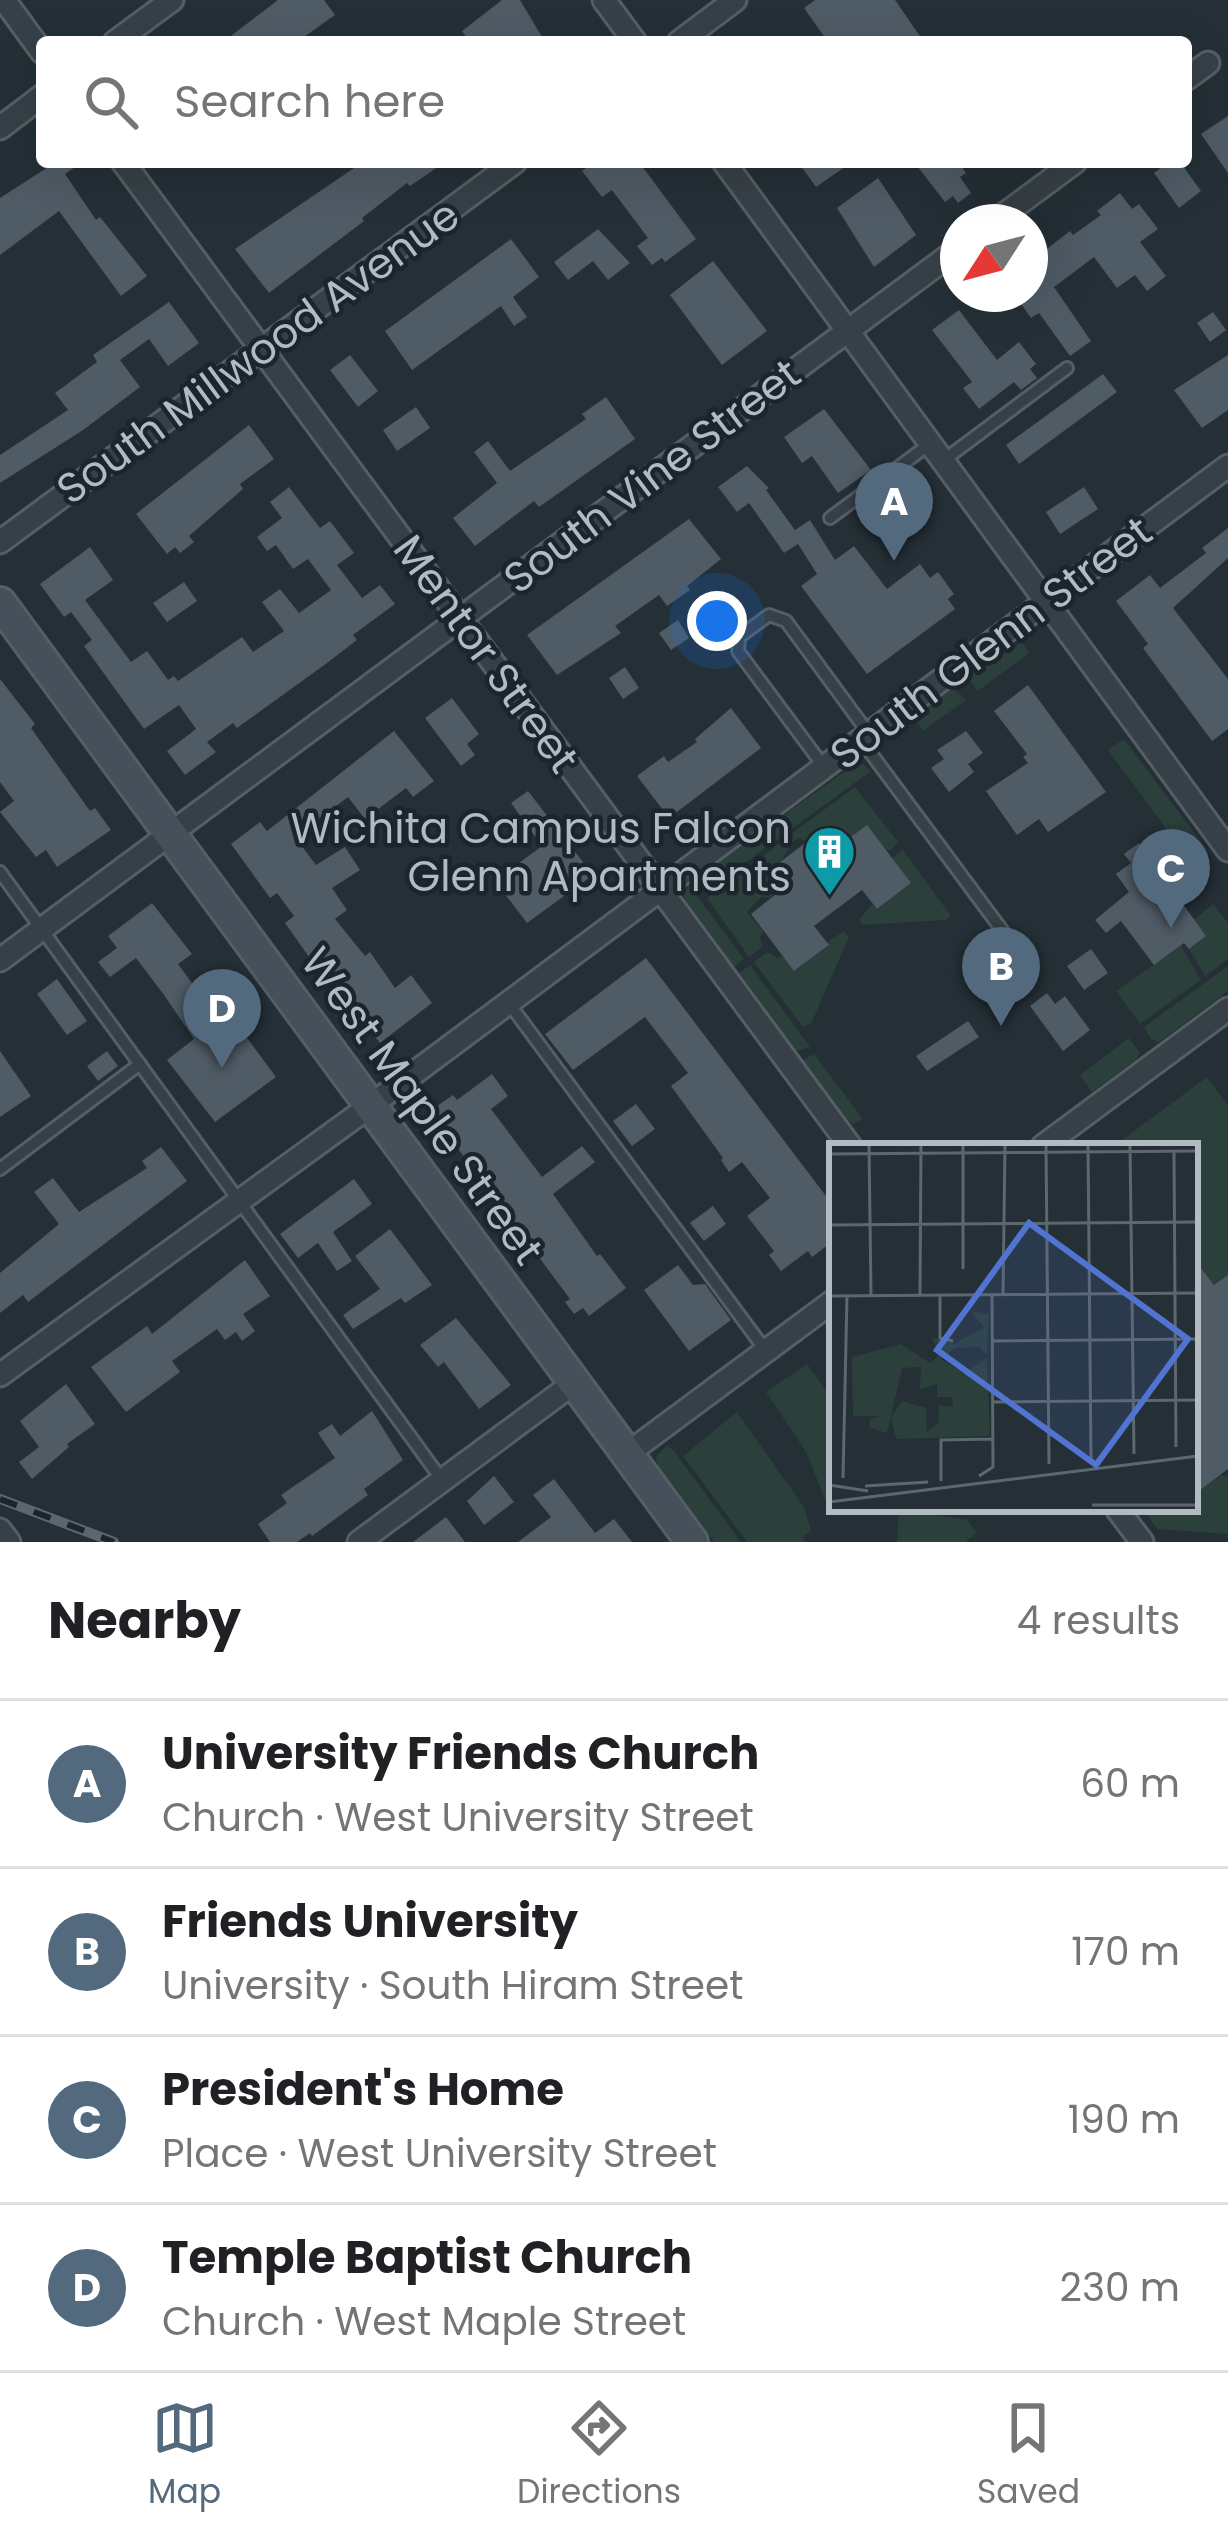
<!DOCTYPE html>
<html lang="en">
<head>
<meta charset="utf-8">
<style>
	:root { --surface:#fff; --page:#f6f6f6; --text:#202124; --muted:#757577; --line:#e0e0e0; --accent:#52697e }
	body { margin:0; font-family:Poppins,sans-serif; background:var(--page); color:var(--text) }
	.compass { position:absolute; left:940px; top:204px; width:108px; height:108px; border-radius:50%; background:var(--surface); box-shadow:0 12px 48px #0002; rotate:234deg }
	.you { position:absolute; left:717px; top:621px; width:42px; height:42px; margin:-30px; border:9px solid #fff; border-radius:50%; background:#1a73e8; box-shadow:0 0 0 18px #1a73e833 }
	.badge { display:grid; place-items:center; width:78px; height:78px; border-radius:50%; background:var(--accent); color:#fff; font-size:39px; font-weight:700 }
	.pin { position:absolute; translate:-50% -99px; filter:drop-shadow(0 3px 6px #0008) }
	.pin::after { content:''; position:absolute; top:63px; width:42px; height:36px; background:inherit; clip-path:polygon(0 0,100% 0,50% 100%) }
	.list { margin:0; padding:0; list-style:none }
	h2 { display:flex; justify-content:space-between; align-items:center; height:156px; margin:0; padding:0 48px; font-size:51px }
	h2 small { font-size:39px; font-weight:400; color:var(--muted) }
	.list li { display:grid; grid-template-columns:78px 1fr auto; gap:36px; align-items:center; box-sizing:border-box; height:168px; padding:0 48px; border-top:3px solid var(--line) }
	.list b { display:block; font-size:45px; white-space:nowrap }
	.list p { margin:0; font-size:39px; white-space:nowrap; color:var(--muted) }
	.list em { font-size:39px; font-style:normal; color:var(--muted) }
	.icon { flex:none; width:66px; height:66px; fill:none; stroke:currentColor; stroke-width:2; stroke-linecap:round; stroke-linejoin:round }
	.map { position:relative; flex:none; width:1228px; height:1542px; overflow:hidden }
	.search { position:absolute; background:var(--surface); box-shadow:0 12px 48px #0002; left:36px; right:36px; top:36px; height:132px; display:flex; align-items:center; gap:30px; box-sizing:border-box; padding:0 42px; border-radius:12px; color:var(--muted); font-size:45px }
	.sheet { height:828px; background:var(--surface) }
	nav { display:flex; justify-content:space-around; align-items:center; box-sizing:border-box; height:168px; border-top:3px solid var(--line); background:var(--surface); font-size:33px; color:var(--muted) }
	nav a { display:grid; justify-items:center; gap:6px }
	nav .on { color:var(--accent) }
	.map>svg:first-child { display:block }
	.green { fill:#2b3f3b }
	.building { fill:#4f5b65 }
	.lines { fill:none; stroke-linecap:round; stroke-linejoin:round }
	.lane-casing { stroke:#555e65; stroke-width:16 }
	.street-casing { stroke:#555e65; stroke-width:27 }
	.secondary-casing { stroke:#555e65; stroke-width:36 }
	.lane { stroke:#374047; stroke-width:10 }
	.street { stroke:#374047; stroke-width:21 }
	.secondary { stroke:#45505a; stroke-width:30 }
	.rail-casing { stroke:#5b6770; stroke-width:10 }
	.rail { stroke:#1c252c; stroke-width:6; stroke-dasharray:18; stroke-linecap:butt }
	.labels { text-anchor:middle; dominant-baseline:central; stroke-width:9; stroke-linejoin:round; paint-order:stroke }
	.street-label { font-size:42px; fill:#b2bbc3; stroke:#1c252c }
	.poi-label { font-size:42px; fill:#b2bbc3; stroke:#1c252c; text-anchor:end }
	.inset-road { fill:none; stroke:#5d676e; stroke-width:3 }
	.view { fill:#5174d1; fill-opacity:0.15; stroke:#5174d1; stroke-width:6 }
	.inset-edge { fill:none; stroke:#b2bbc3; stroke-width:6 }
</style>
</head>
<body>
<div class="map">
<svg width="1228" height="1542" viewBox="0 0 1228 1542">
	<rect width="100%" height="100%" fill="#242f36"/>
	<g class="green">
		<polygon points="1022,642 1029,653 978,691 968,678"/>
		<polygon points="953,688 966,700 923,731 913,716"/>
		<polygon points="1124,739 1207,850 1190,861 1108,750"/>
		<polygon points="859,761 871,771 704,893 694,880"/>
		<polygon points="855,787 898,842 891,850 836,848 823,830 807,842 799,838 792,842 788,836"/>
		<polygon points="784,840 789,847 782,860 766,872 772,898 761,897 747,912 763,931 760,938 763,946 749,957 707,898"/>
		<polygon points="903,850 951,916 946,920 862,925 859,919 873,904 877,909 910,884 892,858"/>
		<polygon points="689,885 744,959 734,967 686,901 683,893"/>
		<polygon points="1213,904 1228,923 1228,959 1205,976 1189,949 1206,936 1194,920"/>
		<polygon points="844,931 849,937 811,1024 803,1027 754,962 767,952 777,958 783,956 795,971 828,946 826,943"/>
		<polygon points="1181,946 1201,980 1140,1024 1116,991"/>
		<polygon points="750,965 810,1047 796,1051 739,973"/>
		<polygon points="1228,966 1228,991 1159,1042 1151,1039 1144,1027"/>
		<polygon points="1129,1038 1139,1052 1137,1059 1092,1092 1080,1075"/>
		<polygon points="814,1054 863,1119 853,1124 849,1122 802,1061"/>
		<polygon points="1207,1077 1228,1106 1228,1275 1214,1285 1195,1260 1195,1146 1114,1146"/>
		<polygon points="807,1364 832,1399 832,1509 836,1510 829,1509 806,1452 766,1392"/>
		<polygon points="737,1412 804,1507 811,1530 803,1537 806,1542 747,1542 683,1456"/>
		<polygon points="667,1445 674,1451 741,1542 714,1542 658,1467 656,1457"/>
		<polygon points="1221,1475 1228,1477 1228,1534 1157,1529 1143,1509 1195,1509 1195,1494"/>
		<polygon points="899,1510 967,1520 977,1533 965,1542 897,1542"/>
	</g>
	<g class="building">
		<polygon points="278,0 324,0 335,15 297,42 223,42"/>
		<polygon points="502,0 520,0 545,42 470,42 462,31"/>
		<polygon points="815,0 895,0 924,42 828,42 804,8"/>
		<polygon points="1228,116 1228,173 1201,134"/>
		<polygon points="56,162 82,162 65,174 96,220 100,217 147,276 121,296 59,211 0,255 0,198"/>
		<polygon points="363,162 445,162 410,186 407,183 362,218 364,221 269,293 235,249"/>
		<polygon points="594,162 639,162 696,239 665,262 662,258 652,265 637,246 648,238 612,190 602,197 582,171"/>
		<polygon points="798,162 852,162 816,187"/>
		<polygon points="914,162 958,162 966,173 960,177 971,193 958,203 953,196 945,202"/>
		<polygon points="1169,162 1180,162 1201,191 1179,208 1154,173"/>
		<polygon points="878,178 916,235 874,267 837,208"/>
		<polygon points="1120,193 1132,209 1139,204 1158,229 1140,242 1166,276 1147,291 1135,275 1117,288 1094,257 1054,287 1091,341 1070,356 1039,313 1031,318 1014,294 1030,294 1030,262 1070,231 1073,235 1101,215 1097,211"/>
		<polygon points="598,229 630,263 608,280 593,261 568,280 554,262"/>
		<polygon points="511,239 539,277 513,297 527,317 514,326 501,306 412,370 385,331"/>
		<polygon points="713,261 767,331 722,365 670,295"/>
		<polygon points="169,302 199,343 168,366 149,339 120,360 140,387 83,430 0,483 0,455 68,410 55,393 97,362 93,355"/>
		<polygon points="959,310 997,360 1019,342 1036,364 1030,369 1037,378 1021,390 1014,382 979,409 963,388 972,382 932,330"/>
		<polygon points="1213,312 1226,330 1210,342 1197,323"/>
		<polygon points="350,355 378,391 358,407 330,370"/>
		<polygon points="1228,355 1228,410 1202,428 1174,390"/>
		<polygon points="1103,374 1117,392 1019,464 1006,445"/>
		<polygon points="606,397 635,439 539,507 534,501 475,546 453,518 497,483 474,452 488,441 510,471 586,419 582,414"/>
		<polygon points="416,407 430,428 397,451 383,430"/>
		<polygon points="824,409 871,470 838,493 812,456 802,463 784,437"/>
		<polygon points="249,425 274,459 240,484 243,489 189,536 194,542 180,553 175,547 167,554 136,514"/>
		<polygon points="747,466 769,488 766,490 795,530 810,520 835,560 854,546 887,589 920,564 930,578 938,572 954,594 948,599 955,609 867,674 801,586 817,574 798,544 784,553 749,503 737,512 718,487"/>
		<polygon points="289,487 320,528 330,521 354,553 337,565 362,598 380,585 395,604 353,635 357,640 327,663 237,728 233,723 207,742 216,752 185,775 167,751 196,729 179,705 144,729 84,646 92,640 71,612 64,617 40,584 90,547 113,580 85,600 131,662 147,651 168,680 174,676 178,681 242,637 253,652 284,631 262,602 280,589 299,613 331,590 308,559 293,569 276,545 267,551 257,537 282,518 270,502"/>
		<polygon points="1084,487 1098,509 1060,534 1046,512"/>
		<polygon points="689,519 721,559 687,586 690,590 667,606 659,595 615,626 621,633 557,675 527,635"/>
		<polygon points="1228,528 1228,558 1173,608 1228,679 1228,729 1212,741 1143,648 1148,644 1116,601 1150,575 1160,588 1206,553 1202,548"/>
		<polygon points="184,582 197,601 167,622 153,603"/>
		<polygon points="678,620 689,638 671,650 659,633"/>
		<polygon points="625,667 639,688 623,699 609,678"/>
		<polygon points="0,679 35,724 31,728 90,811 95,808 111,830 57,867 46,850 36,857 0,812 14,801 0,782"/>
		<polygon points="1028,685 1106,792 1048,832 1039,819 1017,835 986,791 1028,763 1023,757 1027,754 994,711"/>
		<polygon points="452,698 479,734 467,744 475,755 461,766 425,718"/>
		<polygon points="731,708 761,748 669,818 637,776 664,756 668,762 697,742 695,739"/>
		<polygon points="394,731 434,781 413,797 406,788 365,819 348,797 295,837 316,865 345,847 360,870 332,888 347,910 335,919 365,956 370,952 395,988 411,975 432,1003 380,1043 348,1001 343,1005 285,923 294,916 277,893 270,898 231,844 260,822 267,831"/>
		<polygon points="966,731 983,753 968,764 974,772 949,792 931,768 944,759 937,750"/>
		<polygon points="528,791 593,875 527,923 495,881 542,846 511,803"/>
		<polygon points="867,825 911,883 877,909 862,890 814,926 829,945 794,971 751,914 780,891 766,873 822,830 836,848"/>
		<polygon points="1139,843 1206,936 1189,949 1184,943 1154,965 1121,921 1106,933 1095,920 1129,892 1116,874 1131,863 1124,854"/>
		<polygon points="152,903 192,954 178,964 194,986 208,977 217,989 213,992 276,1077 215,1122 167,1060 194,1039 164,995 136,958 110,977 98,962 117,948 108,936"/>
		<polygon points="1091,949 1108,973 1084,990 1067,966"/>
		<polygon points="646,958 832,1204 832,1242 812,1257 808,1251 781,1271 769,1255 774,1251 747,1216 770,1198 742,1162 729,1172 721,1160 723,1158 671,1086 688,1073 645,1017 573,1070 545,1034"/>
		<polygon points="57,979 87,1021 67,1035 37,994"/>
		<polygon points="1047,993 1055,1004 1065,996 1090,1030 1063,1051 1030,1006"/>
		<polygon points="968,1021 979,1037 927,1071 916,1056"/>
		<polygon points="0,1051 31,1096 0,1117"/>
		<polygon points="107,1051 118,1066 98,1081 87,1066"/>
		<polygon points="492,1074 508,1096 491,1109 542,1177 582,1146 595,1162 553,1194 597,1256 600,1254 626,1288 589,1316 583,1308 574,1314 565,1302 570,1299 430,1111 453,1095 457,1100"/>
		<polygon points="636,1104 655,1129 632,1146 613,1121"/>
		<polygon points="161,1147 187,1181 28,1302 23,1295 0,1313 0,1273 59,1224 34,1192 53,1178 79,1212 147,1168 142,1161"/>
		<polygon points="354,1179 372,1204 333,1232 352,1261 337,1271 318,1243 298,1258 280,1234"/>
		<polygon points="713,1206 726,1224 704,1241 690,1223"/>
		<polygon points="390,1229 432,1285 405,1303 401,1298 353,1329 343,1315 380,1289 355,1256"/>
		<polygon points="245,1260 270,1296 243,1314 255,1331 242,1341 236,1332 225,1340 217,1329 172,1361 180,1372 126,1412 91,1367 147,1326 152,1334"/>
		<polygon points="1195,1260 1214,1285 1228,1275 1228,1469 1195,1494"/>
		<polygon points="678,1265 693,1285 705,1284 731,1320 689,1351 644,1290"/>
		<polygon points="456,1318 511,1385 479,1409 444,1362 438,1367 420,1345"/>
		<polygon points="66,1384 95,1424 67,1444 69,1447 32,1479 19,1462 39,1447 20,1421"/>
		<polygon points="372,1411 403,1460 364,1489 368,1495 312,1536 310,1533 297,1542 270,1542 258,1524 287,1503 281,1495 335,1458 318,1433 332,1424 340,1436"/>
		<polygon points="494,1476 514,1502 484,1525 467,1501"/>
		<polygon points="554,1479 595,1533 614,1519 632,1542 518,1542 551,1517 533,1495"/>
		<polygon points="446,1517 465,1542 413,1542"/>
	</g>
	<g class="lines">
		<defs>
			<g id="lane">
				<polyline points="944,460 1067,368"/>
				<polyline points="830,518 931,443"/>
				<polyline points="861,740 1016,949"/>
				<polyline points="824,767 738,651 739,637 769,615 786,621 869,734"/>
				<polyline points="0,872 442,1480"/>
				<polyline points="508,1002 766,1351"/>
				<polyline points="0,1169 140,1064"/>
			</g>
			<g id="street">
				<polyline points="4,0 42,52"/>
				<polyline points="604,0 635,42"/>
				<polyline points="115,42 172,0"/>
				<polyline points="679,42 735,0"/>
				<polyline points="1186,79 1208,63"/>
				<polyline points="0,128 42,96"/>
				<polyline points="123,162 850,1146"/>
				<polyline points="724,162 1228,850"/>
				<polyline points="994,222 1075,162"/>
				<polyline points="0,542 515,162"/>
				<polyline points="0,960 958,249"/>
				<polyline points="1043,1146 1228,1009"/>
				<polyline points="0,1375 370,1106 1228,466"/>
				<polyline points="627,1454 832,1302"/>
				<polyline points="1117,1509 1142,1542"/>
				<polyline points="0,1530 9,1542"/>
				<polyline points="359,1542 574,1383"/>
			</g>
			<polyline id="secondary" points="0,603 692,1542"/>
		</defs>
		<use href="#lane" class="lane-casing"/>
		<use href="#street" class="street-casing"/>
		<use href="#secondary" class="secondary-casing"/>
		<use href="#lane" class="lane"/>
		<use href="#street" class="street"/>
		<use href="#secondary" class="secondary"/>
		<defs>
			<polyline id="rail" points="0,1499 114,1542"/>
		</defs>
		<use href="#rail" class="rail-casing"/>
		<use href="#rail" class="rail"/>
	</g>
	<defs>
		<symbol id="building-pin" viewBox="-11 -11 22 30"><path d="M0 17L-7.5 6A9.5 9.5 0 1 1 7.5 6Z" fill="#0f9aa8" stroke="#1c252c"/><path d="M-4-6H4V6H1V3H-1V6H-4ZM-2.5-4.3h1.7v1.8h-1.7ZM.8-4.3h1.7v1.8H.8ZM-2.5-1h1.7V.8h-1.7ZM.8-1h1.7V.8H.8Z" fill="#fff"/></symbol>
	</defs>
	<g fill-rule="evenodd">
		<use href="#building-pin" x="800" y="822" width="59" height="81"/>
	</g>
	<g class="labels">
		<g class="street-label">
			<text transform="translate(258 352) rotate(-36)">South Millwood Avenue</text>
			<text transform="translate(652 476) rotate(-37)">South Vine Street</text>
			<text transform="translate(991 643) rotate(-37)">South Glenn Street</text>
			<text transform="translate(486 654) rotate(54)">Mentor Street</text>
			<text transform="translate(422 1106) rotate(54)">West Maple Street</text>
		</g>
		<g class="poi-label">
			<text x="791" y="828">Wichita Campus Falcon<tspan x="791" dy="48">Glenn Apartments</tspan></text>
		</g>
	</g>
	<g transform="translate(829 1143)">
		<rect width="369" height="369" fill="#242f36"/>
		<path d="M141,168L160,171L158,212L150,204L126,205L112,216L135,230L158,215L161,293L67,296L62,274L73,258L97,265L98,289L109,281L110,262L124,264L123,254H108V241L91,246L92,224L73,225L58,290L41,285V276L52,273H24L23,214L72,201L101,220L110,212L103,194L125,201L155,184Z" fill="#2b3f3b"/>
		<path class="inset-road" d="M40,1L42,152M134,1V126M217,1L220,321M259,1L262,316M301,1L305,311M345,9L347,304M0,11L369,8M0,82L369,79M174,151L176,1M91,152L92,1M111,152V195L124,198M0,153L369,150M163,198L369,196M163,259L369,257M150,333L164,324L163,151M14,335L18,153M112,338V297L164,296M0,342L39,348M36,343L99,339M0,359L369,313M263,362H369"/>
		<path class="view" d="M200,80L359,196L267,322L108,207Z"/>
		<rect width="369" height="369" class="inset-edge"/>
	</g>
</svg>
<svg class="compass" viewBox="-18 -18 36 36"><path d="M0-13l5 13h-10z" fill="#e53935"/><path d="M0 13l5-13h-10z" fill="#757577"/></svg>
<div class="you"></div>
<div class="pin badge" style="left:894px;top:561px">A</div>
<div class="pin badge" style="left:1001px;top:1026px">B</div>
<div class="pin badge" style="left:1171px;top:928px">C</div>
<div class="pin badge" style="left:222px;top:1068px">D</div>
<div class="search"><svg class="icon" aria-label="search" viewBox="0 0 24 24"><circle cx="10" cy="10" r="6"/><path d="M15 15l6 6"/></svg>Search here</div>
</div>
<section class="sheet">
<h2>Nearby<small>4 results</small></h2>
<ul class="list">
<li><span class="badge">A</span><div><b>University Friends Church</b><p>Church · West University Street</p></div><em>60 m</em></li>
<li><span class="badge">B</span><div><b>Friends University</b><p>University · South Hiram Street</p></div><em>170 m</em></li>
<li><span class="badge">C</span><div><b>President's Home</b><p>Place · West University Street</p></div><em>190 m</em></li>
<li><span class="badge">D</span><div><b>Temple Baptist Church</b><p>Church · West Maple Street</p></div><em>230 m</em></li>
</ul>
</section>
<nav>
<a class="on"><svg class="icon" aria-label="map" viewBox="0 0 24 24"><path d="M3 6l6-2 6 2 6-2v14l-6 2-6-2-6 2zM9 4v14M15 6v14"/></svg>Map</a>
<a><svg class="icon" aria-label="directions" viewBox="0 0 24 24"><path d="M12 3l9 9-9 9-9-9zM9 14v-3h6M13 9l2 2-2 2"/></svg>Directions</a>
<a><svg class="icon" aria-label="saved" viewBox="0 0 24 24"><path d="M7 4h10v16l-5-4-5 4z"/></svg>Saved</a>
</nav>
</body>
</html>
